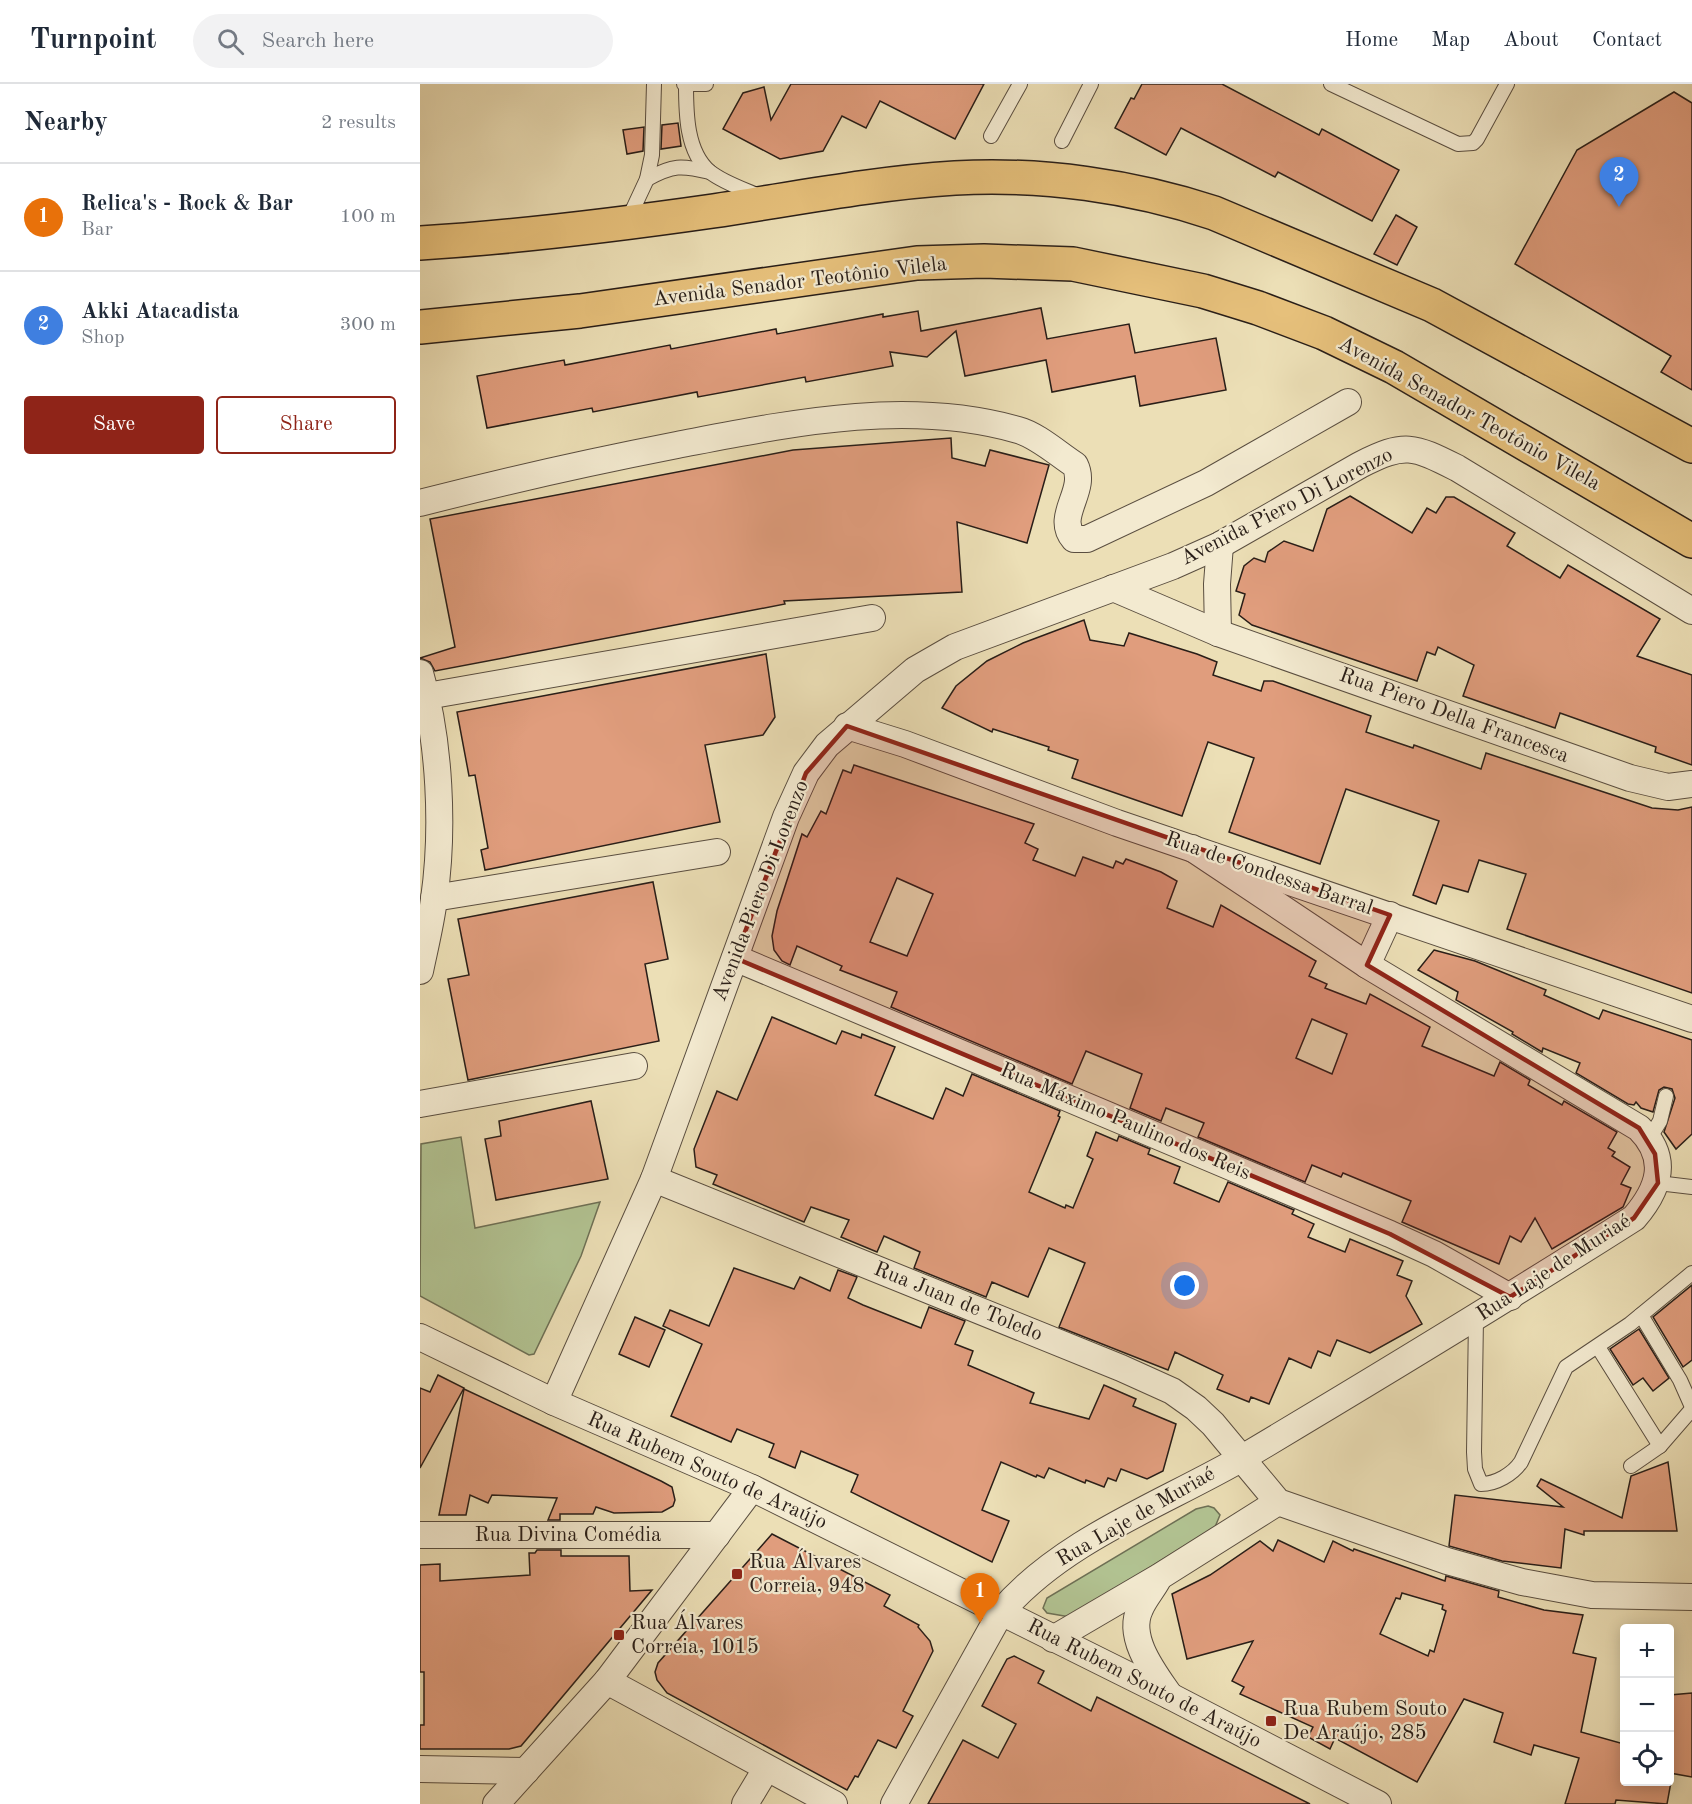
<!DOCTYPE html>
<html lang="en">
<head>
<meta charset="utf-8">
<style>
	:root { --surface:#fff; --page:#f2f2f3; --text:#1f2937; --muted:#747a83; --line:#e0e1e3; --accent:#8f2418 }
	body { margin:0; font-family:"Old Standard TT",serif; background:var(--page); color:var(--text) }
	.controls { position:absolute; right:18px; bottom:18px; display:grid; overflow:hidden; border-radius:6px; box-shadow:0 3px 15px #0003 }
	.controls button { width:54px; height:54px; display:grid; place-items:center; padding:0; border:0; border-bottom:2px solid var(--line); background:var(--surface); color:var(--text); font:30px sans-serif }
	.you { position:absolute; left:765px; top:1202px; width:21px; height:21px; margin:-15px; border:4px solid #fff; border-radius:50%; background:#1a73e8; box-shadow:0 0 0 9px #1a73e833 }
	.badge { display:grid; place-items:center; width:39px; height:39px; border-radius:50%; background:var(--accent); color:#fff; font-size:20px; font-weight:700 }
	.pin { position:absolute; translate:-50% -50px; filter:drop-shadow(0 2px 3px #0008) }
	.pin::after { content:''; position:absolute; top:32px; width:21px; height:18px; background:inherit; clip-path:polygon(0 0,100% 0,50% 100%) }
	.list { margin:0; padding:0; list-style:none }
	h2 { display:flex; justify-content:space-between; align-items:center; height:78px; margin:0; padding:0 24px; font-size:26px }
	h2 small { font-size:20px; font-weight:400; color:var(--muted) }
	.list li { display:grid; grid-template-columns:39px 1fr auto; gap:18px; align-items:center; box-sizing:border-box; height:108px; padding:0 24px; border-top:2px solid var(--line) }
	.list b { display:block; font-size:22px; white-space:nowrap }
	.list p { margin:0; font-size:20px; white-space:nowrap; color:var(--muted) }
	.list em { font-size:20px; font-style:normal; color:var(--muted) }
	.actions { display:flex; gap:12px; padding:18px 24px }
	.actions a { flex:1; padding:14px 0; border:2px solid var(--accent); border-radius:6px; text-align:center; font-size:21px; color:var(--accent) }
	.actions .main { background:var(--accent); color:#fff }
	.icon { flex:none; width:33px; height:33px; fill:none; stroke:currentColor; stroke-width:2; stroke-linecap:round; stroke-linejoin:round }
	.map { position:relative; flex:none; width:1272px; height:1720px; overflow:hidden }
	header { display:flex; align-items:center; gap:36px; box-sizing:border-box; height:84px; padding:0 30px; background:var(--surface); border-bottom:2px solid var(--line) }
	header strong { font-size:28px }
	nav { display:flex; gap:33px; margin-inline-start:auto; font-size:21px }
	.search { width:420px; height:54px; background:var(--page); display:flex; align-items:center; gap:15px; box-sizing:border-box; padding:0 21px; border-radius:33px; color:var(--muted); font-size:22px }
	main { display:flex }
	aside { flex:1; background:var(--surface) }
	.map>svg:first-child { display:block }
	.green { fill:#b2c392; stroke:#6e7055; stroke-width:1.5 }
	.building { fill:#e09d7d; stroke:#291e18; stroke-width:1.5; fill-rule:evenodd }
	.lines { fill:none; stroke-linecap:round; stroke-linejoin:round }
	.lane-casing { stroke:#5a4e40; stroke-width:16 }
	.street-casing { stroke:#5a4e40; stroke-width:28 }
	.primary-casing { stroke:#291e18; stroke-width:36 }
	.lane { stroke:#f3ead0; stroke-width:14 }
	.street { stroke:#f3ead0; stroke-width:26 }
	.primary { stroke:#e6c07b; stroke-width:33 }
	.marked { fill:#8f2418; fill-opacity:0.2; stroke:#8f2418; stroke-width:4.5; stroke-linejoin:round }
	.poi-dot { fill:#8f2418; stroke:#f3ead0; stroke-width:2 }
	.labels { text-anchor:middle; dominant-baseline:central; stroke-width:4.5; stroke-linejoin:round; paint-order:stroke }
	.street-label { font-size:21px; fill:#291e18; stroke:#f3ead0 }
	.poi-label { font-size:21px; fill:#291e18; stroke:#f3ead0; text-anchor:start }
</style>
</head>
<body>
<header>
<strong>Turnpoint</strong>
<div class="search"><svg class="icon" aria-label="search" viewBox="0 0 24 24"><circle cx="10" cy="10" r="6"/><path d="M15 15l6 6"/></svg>Search here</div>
<nav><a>Home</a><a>Map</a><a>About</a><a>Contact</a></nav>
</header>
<main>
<aside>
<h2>Nearby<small>2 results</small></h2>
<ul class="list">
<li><span class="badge" style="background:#e8710a">1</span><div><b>Relica's - Rock &amp; Bar</b><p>Bar</p></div><em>100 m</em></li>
<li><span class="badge" style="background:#3f7fe0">2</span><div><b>Akki Atacadista</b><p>Shop</p></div><em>300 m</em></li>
</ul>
<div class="actions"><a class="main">Save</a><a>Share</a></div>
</aside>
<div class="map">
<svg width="1272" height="1720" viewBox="0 0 1272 1720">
	<rect width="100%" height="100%" fill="#ecdfb6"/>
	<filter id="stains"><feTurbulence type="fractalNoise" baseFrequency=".00333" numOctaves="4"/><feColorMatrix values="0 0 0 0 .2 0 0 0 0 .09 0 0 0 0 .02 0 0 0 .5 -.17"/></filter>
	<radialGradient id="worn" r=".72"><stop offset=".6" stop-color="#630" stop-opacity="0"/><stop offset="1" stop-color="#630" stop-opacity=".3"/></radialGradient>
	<g class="green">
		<polygon points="41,1053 55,1144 180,1118 161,1172 114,1270 109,1271 0,1212 1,1060"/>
		<polygon points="788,1422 794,1424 800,1431 795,1443 650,1533 627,1529 623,1524 627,1514 776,1425"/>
	</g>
	<g class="building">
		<polygon points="371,0 564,0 535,55 460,17 446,44 422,32 403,67 360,75 303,45 323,9 344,3 351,36"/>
		<polygon points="722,0 802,0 899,51 902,45 979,86 952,137 858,88 855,93 761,44 746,71 695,44 711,14 714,15"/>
		<polygon points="1254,8 1272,19 1272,306 1241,288 1251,272 1095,180 1157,66"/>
		<polygon points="258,39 261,62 241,65 242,41"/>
		<polygon points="224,43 223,67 207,70 203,46"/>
		<polygon points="976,131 997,143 977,181 954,170"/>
		<polygon points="621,224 627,255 709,240 715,269 796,254 806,306 720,322 715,292 632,308 626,276 545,292 536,247 507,273 470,268 473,282 386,298 385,293 278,313 277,308 173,328 172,324 67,344 57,292 144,276 145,281 250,261 251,265 356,245 357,250 463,230 463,233 498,227 501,247"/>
		<polygon points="531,354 532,374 565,382 570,366 629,381 607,459 537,438 542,508 364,517 365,520 15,587 10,578 0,574 35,563 10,435 373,366"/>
		<polygon points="930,412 992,449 1007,424 1016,429 1026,413 1034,413 1095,449 1087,462 1140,494 1148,481 1240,535 1217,572 1272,591 1272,681 1235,668 1236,663 1140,629 1135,644 1043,612 1054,581 1018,563 1015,571 1007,568 997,597 832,541 819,531 825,510 816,507 824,482 834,474 845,478 848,468 864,457 893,467 907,425"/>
		<polygon points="664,536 670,556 704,562 709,549 777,570 797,578 793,591 841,607 844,597 853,597 951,632 946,648 993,664 994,661 1061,685 1066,669 1232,724 1258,726 1272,723 1272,909 1087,845 1106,790 1059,776 1048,808 1023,801 1016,820 993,811 1019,737 926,705 900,780 809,748 834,674 788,658 762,732 652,694 658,676 628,666 629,663 573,645 572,648 522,624 536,602 567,577 603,559"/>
		<polygon points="346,570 355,633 343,651 285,661 300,738 65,786 61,766 68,764 55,691 49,692 37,628"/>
		<path d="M434,681L614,740L605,759L618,765L613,776L655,792L663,773L693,784L696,777L703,780L706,775L741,788L757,797L747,824L793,843L801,821L896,877L889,892L907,900L905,904L946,920L950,910L1010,943L1002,962L1074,992L1080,978L1110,996L1108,1001L1142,1021L1144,1017L1197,1048L1188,1064L1195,1068L1192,1072L1210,1083L1201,1100L1211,1104L1203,1123L1132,1165L1115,1134L1101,1158L1090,1152L1079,1180L982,1138L991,1117L923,1089L921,1093L892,1081L885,1098L778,1053L784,1039L746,1024L741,1037L710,1024L722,990L666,967L652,1000L471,923L477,908L420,886L422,882L377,862L370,881L362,877L354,866L352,852L357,827L382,750L387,753L401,727L406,730L423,686L431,689ZM477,794L513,810L487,872L450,858ZM892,935L927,950L912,990L876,974Z"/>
		<polygon points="233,798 248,875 225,880 239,957 48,996 28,895 49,891 38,835"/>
		<polygon points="1014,866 1055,877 1126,906 1124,911 1179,935 1183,926 1272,956 1272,1050 1256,1065 1244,1048 1255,1014 1252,1005 1244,1003 1239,1006 1233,1028 1221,1024 1216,1018 1214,1021 1208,1020 1156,989 1160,979 1123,964 1122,968 1092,950 1093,948 1036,916 1038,908 998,886"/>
		<polygon points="352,933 416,960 422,947 441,954 442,950 475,963 455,1011 513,1035 526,1004 543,1012 552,990 640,1027 638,1032 640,1033 609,1108 645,1124 646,1121 653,1124 673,1075 667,1072 676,1048 697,1057 699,1052 730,1065 728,1070 760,1083 754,1099 799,1118 808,1098 874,1126 872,1130 894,1140 888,1153 925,1168 930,1155 983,1177 977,1191 992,1197 986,1212 1002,1240 950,1269 917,1256 910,1272 898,1267 891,1284 869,1274 849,1320 831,1313 829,1318 797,1305 803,1291 755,1268 748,1286 639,1243 665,1179 629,1164 608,1213 572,1198 566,1213 494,1184 500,1168 464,1152 457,1168 421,1153 429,1136 391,1123 384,1138 293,1100 297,1091 276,1083 274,1065 297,1007 317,1016"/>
		<polygon points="171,1017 188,1095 76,1116 65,1055 81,1052 79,1037"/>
		<polygon points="314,1184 374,1205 380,1193 410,1207 418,1186 437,1193 428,1214 443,1221 501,1244 509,1223 545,1237 535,1260 553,1267 548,1281 614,1309 610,1319 669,1335 684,1301 716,1315 713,1322 756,1340 743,1387 727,1395 701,1385 696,1397 688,1394 684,1403 666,1396 665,1399 629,1384 624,1394 617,1391 616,1393 581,1378 562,1426 589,1437 572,1478 431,1408 438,1391 381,1367 375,1384 349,1373 354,1360 317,1345 311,1358 251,1332 282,1260 243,1242 250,1226 289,1242"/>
		<polygon points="1272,1201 1272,1276 1263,1283 1233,1233"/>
		<polygon points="215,1233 245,1246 229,1283 199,1270"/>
		<polygon points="1219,1245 1249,1294 1233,1307 1223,1294 1213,1301 1190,1265"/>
		<polygon points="18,1291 44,1304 0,1384 0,1304 10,1308"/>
		<polygon points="44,1305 241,1397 252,1403 255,1416 253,1422 242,1428 194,1429 176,1423 173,1430 140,1430 140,1436 128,1436 137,1414 72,1411 68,1419 50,1411 46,1431 19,1431"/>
		<polygon points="1248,1378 1257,1447 1164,1447 1164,1451 1145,1445 1141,1484 1082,1477 1029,1462 1035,1411 1143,1423 1117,1402 1121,1395 1202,1434 1211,1392"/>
		<polygon points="352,1450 470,1511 464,1522 499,1541 498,1543 510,1557 513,1567 483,1627 493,1632 476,1664 458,1656 438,1693 435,1692 427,1706 247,1609 237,1596 235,1588 238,1579"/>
		<path d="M858,1456L904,1478L913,1457L933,1467L934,1465L1025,1497L1026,1492L1079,1507L1078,1513L1124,1526L1163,1531L1153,1569L1176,1574L1161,1648L1204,1660V1698H1251L1247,1720L1196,1716L1195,1720H1145L1159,1674L1114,1661L1111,1671L1074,1658L1083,1629L1044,1615L997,1698L915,1654L910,1665L888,1653L893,1643L820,1610L824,1603L812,1597L833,1557L767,1575L752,1510L790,1491L840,1457L853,1467ZM982,1509L1023,1521L1022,1525L1026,1527L1014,1568L1010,1566L1008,1572L960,1550L976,1514L980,1515Z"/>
		<polygon points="117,1466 141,1466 141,1472 209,1472 210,1507 232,1506 101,1662 89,1665 0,1665 0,1641 4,1641 4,1588 0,1588 0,1481 20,1480 20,1497 110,1491 109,1469 115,1469"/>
		<polygon points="594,1572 624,1587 618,1599 671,1627 677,1613 890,1720 508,1720 543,1656 578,1674 596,1640 562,1622 587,1575"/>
		<polygon points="1272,1609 1272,1693 1250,1689 1250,1611"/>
	</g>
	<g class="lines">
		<defs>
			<g id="lane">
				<polyline points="264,0 286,0"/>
				<path d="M266,0C266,28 266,68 290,88C304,99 326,106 341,113"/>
				<polyline points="911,0 1038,60 1053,59 1057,55 1087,0"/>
				<polyline points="571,52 600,0"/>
				<polyline points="642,57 671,0"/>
				<path d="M227,95C253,81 261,81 290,88"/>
				<polyline points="207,138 227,95 232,71 234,0"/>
				<polyline points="1229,1055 1240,1037 1246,1012"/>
				<polyline points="1238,1099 1272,1103"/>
				<polyline points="1221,1231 1260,1296 1272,1323"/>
				<path d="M1056,1234L1054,1368L1055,1385L1061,1400C1076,1400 1093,1390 1101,1378L1146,1283L1210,1240L1272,1189"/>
				<polyline points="1178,1263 1240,1362"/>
				<polyline points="1211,1382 1240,1362 1272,1325"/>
			</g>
			<g id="street">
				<path d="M0,419C85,397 170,378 257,361C367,340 486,314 598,346C617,351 638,370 655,381C668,407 634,432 654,455H667L786,399L928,318"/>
				<polyline points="693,504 798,549 1210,694 1248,703 1272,700"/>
				<polyline points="798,549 797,500 800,461"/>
				<path d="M0,589C20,656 24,746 14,815C11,839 5,863 0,887"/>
				<polyline points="7,612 452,534"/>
				<polyline points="427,642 485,660 697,739 1272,935"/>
				<polyline points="14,814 297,768"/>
				<polyline points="315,874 970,1150 1014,1170 1090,1213"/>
				<polyline points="947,881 970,831"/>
				<polyline points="0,1020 214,982"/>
				<polyline points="234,1095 701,1284 752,1307 776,1324 793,1340 858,1418 1027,1477 1102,1498 1172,1511 1272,1513"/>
				<polyline points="0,1253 134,1318 332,1404 750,1612 958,1720"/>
				<path d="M134,1318L234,1095L366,733L386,689L407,661L495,586L535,563L753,482L800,461L940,381C985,358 993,362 1037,384L1272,527"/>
				<polyline points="0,1451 297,1451"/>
				<path d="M737,1497C732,1506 724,1515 720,1525C706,1554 735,1590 750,1612"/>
				<polyline points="633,1555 739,1493 858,1418"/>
				<polyline points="187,1597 414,1720"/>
				<polyline points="0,1685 106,1687"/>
				<polyline points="76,1720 187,1597 332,1404"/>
				<polyline points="325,1720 346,1685"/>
				<path d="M474,1720L581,1528C642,1456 743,1420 824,1373C955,1295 1085,1216 1214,1134C1239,1105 1250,1075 1219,1044L947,881L772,764"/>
			</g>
			<g id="primary">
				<path d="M0,159C98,153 195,141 293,127C373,115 454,99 535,94C621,89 713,102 794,129L1012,221L1272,362"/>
				<polyline points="0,243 160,227 497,179 564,177 653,180 783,207 838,224 904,249 974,283 1272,457"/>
			</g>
		</defs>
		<use href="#lane" class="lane-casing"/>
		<use href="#street" class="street-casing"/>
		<use href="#primary" class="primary-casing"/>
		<use href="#lane" class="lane"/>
		<use href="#street" class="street"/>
		<use href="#primary" class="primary"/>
	</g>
	<path class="marked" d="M427,642L970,831L947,881L1219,1044L1235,1070L1238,1099L1214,1134L1090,1213L970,1150L315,874L386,689Z"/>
	<g class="poi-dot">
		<rect x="311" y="1484" width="12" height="12" rx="3"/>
		<rect x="193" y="1545" width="12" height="12" rx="3"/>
		<rect x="845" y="1631" width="12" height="12" rx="3"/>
	</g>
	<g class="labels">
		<g class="street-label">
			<text transform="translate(380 198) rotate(-7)">Avenida Senador Teotônio Vilela</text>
			<text transform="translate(1049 330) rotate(29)">Avenida Senador Teotônio Vilela</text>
			<text transform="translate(867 423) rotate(-27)">Avenida Piero Di Lorenzo</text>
			<text transform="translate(1034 632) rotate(20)">Rua Piero Della Francesca</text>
			<text transform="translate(849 790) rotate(19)">Rua de Condessa Barral</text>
			<text transform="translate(341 807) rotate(-69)">Avenida Piero Di Lorenzo</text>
			<text transform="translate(705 1038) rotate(23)">Rua Máximo Paulino dos Reis</text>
			<text transform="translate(1134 1184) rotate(-33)">Rua Laje de Muriaé</text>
			<text transform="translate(538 1218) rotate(22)">Rua Juan de Toledo</text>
			<text transform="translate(287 1387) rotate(24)">Rua Rubem Souto de Araújo</text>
			<text transform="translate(716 1433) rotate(-30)">Rua Laje de Muriaé</text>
			<text x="148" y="1451">Rua Divina Comédia</text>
			<text transform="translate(724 1600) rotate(27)">Rua Rubem Souto de Araújo</text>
		</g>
		<g class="poi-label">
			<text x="329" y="1478">Rua Álvares<tspan x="329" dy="24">Correia, 948</tspan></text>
			<text x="211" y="1539">Rua Álvares<tspan x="211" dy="24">Correia, 1015</tspan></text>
			<text x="863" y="1625">Rua Rubem Souto<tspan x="863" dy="24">De Araújo, 285</tspan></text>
		</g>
	</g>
	<rect width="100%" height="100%" filter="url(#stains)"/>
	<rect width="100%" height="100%" fill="url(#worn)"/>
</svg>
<div class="controls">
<button>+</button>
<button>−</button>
<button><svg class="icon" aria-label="locate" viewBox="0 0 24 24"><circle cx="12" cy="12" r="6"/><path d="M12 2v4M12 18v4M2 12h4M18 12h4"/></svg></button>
</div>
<div class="you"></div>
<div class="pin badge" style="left:560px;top:1539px;background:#e8710a">1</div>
<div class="pin badge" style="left:1199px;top:123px;background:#3f7fe0">2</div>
</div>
</main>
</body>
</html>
